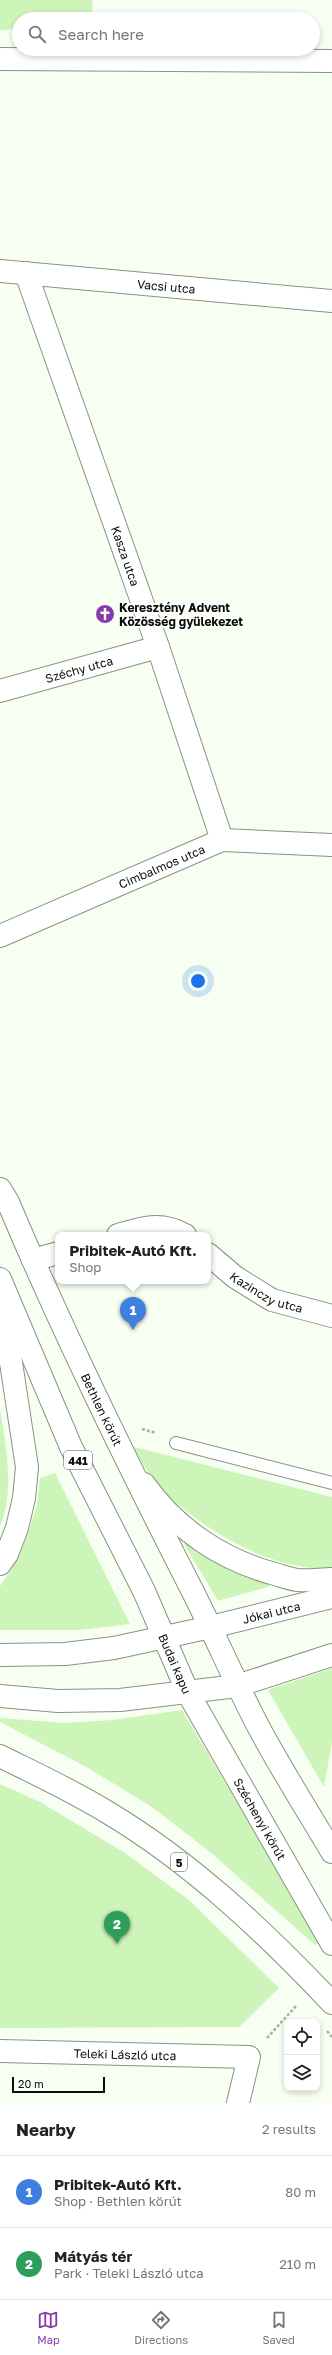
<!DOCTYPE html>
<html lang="en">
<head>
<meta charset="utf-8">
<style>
	:root { --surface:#fff; --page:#f6f6f6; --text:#222; --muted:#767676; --line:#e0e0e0; --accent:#893aaa }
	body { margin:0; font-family:"Golos Text",sans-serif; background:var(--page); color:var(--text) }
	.controls { position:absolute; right:12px; bottom:12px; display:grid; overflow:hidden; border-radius:8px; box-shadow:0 2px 6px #0003 }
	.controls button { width:36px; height:36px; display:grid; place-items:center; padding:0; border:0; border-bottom:1px solid var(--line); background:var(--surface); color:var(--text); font:20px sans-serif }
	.scale { position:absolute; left:12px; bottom:10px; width:93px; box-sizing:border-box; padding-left:4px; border:2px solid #0a0e08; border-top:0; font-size:11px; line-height:14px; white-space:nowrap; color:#0a0e08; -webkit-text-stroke:3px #fff; paint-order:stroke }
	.you { position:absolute; left:198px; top:981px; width:14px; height:14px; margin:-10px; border:3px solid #fff; border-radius:50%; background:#1a73e8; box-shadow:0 0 0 6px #1a73e833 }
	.badge { display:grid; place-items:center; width:26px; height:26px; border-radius:50%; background:var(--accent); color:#fff; font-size:13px; font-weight:700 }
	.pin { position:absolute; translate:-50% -33px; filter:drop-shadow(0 1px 2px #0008) }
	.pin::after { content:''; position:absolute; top:21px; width:14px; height:12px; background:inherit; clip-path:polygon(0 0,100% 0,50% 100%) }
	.popup { position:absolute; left:55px; top:1232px; width:156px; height:52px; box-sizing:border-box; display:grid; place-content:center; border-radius:8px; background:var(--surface); filter:drop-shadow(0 1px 3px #0005); font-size:13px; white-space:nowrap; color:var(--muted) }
	.popup b { font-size:15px; color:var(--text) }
	.popup::after { content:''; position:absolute; left:50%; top:100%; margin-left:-8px; border:8px solid transparent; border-top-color:var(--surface) }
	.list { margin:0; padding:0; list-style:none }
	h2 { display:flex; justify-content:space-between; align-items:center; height:52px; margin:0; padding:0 16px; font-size:17px }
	h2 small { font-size:13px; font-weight:400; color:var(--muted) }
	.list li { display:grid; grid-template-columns:26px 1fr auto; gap:12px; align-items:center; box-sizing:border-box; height:72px; padding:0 16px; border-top:1px solid var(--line) }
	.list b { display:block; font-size:15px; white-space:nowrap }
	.list p { margin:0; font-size:13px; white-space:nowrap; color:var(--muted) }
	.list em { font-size:13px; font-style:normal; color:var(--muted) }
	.icon { flex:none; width:22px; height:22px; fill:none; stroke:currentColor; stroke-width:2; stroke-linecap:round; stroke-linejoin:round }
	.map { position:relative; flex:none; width:332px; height:2103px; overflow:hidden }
	.search { position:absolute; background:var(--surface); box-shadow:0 2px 6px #0003; left:12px; right:12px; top:12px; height:44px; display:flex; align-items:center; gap:10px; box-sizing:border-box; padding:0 14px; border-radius:22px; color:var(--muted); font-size:15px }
	.sheet { height:196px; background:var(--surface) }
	nav { display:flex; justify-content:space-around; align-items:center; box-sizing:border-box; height:56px; border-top:1px solid var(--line); background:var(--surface); font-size:11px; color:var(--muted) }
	nav a { display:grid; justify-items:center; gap:2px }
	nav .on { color:var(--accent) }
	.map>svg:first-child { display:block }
	.green { fill:#cef5b9 }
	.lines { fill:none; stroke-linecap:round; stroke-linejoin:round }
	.service-casing { stroke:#889382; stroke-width:14 }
	.minor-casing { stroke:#889382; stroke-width:24 }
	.tertiary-casing { stroke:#889382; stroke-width:24 }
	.primary-casing { stroke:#889382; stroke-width:24 }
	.path { stroke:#a8afa5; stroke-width:2.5; stroke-dasharray:3 2; stroke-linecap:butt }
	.service { stroke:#fff; stroke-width:12 }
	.minor { stroke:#fff; stroke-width:22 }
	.tertiary { stroke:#fff; stroke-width:22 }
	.primary { stroke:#fff; stroke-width:22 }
	.labels { text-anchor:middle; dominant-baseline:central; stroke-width:3.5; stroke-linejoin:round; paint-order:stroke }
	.shield { fill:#fff; stroke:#545652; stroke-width:1 }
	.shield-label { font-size:11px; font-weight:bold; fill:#0a0e08 }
	.street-label { font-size:12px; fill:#0a0e08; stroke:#fff }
	.poi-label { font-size:12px; font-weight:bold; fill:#0a0e08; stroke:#fff; text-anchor:start }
</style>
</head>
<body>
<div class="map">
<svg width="332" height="2103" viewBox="0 0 332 2103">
	<rect width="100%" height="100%" fill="#f7fff3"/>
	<g class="green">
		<polygon points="0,0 92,0 93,19 19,19 19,29 0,30"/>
		<path d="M0,1410C6,1443 15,1494 0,1526Z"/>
		<path d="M131,1446L332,1497V1569C277,1569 226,1543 184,1509C178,1504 170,1500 165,1494C152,1480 142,1462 131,1446Z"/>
		<polygon points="55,1473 130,1624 80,1630 0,1630 0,1586 11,1570 29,1531 37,1504 40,1478"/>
		<polygon points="184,1544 194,1546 271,1586 218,1601"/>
		<polygon points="332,1668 332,1742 324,1787 268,1690"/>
		<polygon points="182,1710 320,1942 315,1945 210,1852 152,1807 88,1768 0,1722 0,1718 64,1723 112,1720"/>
		<polygon points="0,1784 40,1802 125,1853 189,1900 279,1988 239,2027 0,2028"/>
	</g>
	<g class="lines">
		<defs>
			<polyline id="service" points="176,1443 332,1483"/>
			<g id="minor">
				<path id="s1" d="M0,271L332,301"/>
				<path id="s2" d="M26,273L158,647L222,840"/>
				<path id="s3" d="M0,691L158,647"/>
				<path id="s4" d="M0,936L222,840L332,845"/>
				<path d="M118,1235C143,1228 160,1221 185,1235"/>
				<path id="s5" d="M208,1254L235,1277L272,1300L332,1316"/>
				<polyline points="33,1260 58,1253"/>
				<path id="s6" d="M0,2051L249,2057L238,2103"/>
			</g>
			<g id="tertiary">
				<path d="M144,1484C176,1529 222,1560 275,1574C282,1576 290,1579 298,1580C309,1581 321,1579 332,1579"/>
				<path id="s7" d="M211,1627L332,1597"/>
				<polyline points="237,1686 332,1655"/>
			</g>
			<g id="primary">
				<polyline points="0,59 332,61"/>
				<path id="s8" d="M0,1189L8,1202C63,1333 126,1461 191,1588C214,1633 234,1680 258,1726C281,1769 307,1810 332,1852"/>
				<path id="s9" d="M0,1279L71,1447L144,1591L188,1693L332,1944"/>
				<polyline points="0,1564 7,1554 17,1528 24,1498 27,1467 2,1304"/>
				<polyline points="0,1655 65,1654 114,1648 211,1627"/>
				<polyline points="0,1696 58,1701 120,1700 237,1686"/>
				<path d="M0,1756C36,1774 73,1791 107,1812C191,1862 265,1932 332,2003"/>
			</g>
		</defs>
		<use href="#service" class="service-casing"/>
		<use href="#minor" class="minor-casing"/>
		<use href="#tertiary" class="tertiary-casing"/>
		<use href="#primary" class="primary-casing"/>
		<g class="path">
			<polyline points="142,1429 156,1433"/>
			<polyline points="327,2031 332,2037"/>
			<polyline points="267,2038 296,2006"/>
		</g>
		<use href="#service" class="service"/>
		<use href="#minor" class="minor"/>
		<use href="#tertiary" class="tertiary"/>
		<use href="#primary" class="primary"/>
	</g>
	<defs>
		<symbol id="church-disc" viewBox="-11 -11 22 22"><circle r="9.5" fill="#893aaa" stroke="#fff"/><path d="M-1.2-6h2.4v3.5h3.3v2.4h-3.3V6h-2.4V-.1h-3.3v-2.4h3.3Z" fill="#fff"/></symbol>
	</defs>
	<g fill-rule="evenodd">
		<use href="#church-disc" x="94" y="603" width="22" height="22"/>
	</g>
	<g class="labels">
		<g class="shield">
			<rect x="64" y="1451" width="28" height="18" rx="3"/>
			<rect x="171" y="1853" width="16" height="18" rx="3"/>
		</g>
		<g class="shield-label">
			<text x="78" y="1460">441</text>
			<text x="179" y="1862">5</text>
		</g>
		<g class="street-label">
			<text stroke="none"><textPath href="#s1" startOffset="167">Vacsi utca</textPath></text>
			<text stroke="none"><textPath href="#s2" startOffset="300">Kasza utca</textPath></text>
			<text stroke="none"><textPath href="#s3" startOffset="82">Széchy utca</textPath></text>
			<text stroke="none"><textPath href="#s4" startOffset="176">Cimbalmos utca</textPath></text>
			<text stroke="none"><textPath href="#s5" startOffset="71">Kazinczy utca</textPath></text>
			<text stroke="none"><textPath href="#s8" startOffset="243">Bethlen körút</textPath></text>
			<text stroke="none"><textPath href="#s7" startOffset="62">Jókai utca</textPath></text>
			<text stroke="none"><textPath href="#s9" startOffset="423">Budai kapu</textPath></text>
			<text stroke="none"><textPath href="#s9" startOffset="600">Széchenyi körút</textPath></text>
			<text stroke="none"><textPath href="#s6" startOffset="125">Teleki László utca</textPath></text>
		</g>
		<g class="poi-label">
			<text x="119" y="607">Keresztény Advent<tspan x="119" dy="14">Közösség gyülekezet</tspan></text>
		</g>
	</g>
</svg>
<div class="controls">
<button><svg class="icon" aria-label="locate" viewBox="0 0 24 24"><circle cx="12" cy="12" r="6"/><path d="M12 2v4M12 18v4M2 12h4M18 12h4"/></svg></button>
<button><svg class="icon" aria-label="layers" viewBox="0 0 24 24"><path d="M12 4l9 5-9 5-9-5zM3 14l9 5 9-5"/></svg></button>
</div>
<div class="scale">20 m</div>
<div class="you"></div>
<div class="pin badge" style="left:133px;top:1330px;background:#3f7fe0">1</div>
<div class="popup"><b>Pribitek-Autó Kft.</b>Shop</div>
<div class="pin badge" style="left:117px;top:1944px;background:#2e9e5b">2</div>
<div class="search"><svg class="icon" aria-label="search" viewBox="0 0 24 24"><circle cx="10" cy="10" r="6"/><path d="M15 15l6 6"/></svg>Search here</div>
</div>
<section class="sheet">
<h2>Nearby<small>2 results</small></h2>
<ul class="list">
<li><span class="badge" style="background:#3f7fe0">1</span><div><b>Pribitek-Autó Kft.</b><p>Shop · Bethlen körút</p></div><em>80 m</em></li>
<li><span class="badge" style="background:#2e9e5b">2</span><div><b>Mátyás tér</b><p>Park · Teleki László utca</p></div><em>210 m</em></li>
</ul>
</section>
<nav>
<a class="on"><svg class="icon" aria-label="map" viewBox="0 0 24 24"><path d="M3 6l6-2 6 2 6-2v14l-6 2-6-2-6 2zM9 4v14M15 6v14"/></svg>Map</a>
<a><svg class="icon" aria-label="directions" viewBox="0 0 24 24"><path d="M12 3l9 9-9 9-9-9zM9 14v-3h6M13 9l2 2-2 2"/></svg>Directions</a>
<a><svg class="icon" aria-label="saved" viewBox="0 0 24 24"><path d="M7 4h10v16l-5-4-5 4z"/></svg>Saved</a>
</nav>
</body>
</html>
